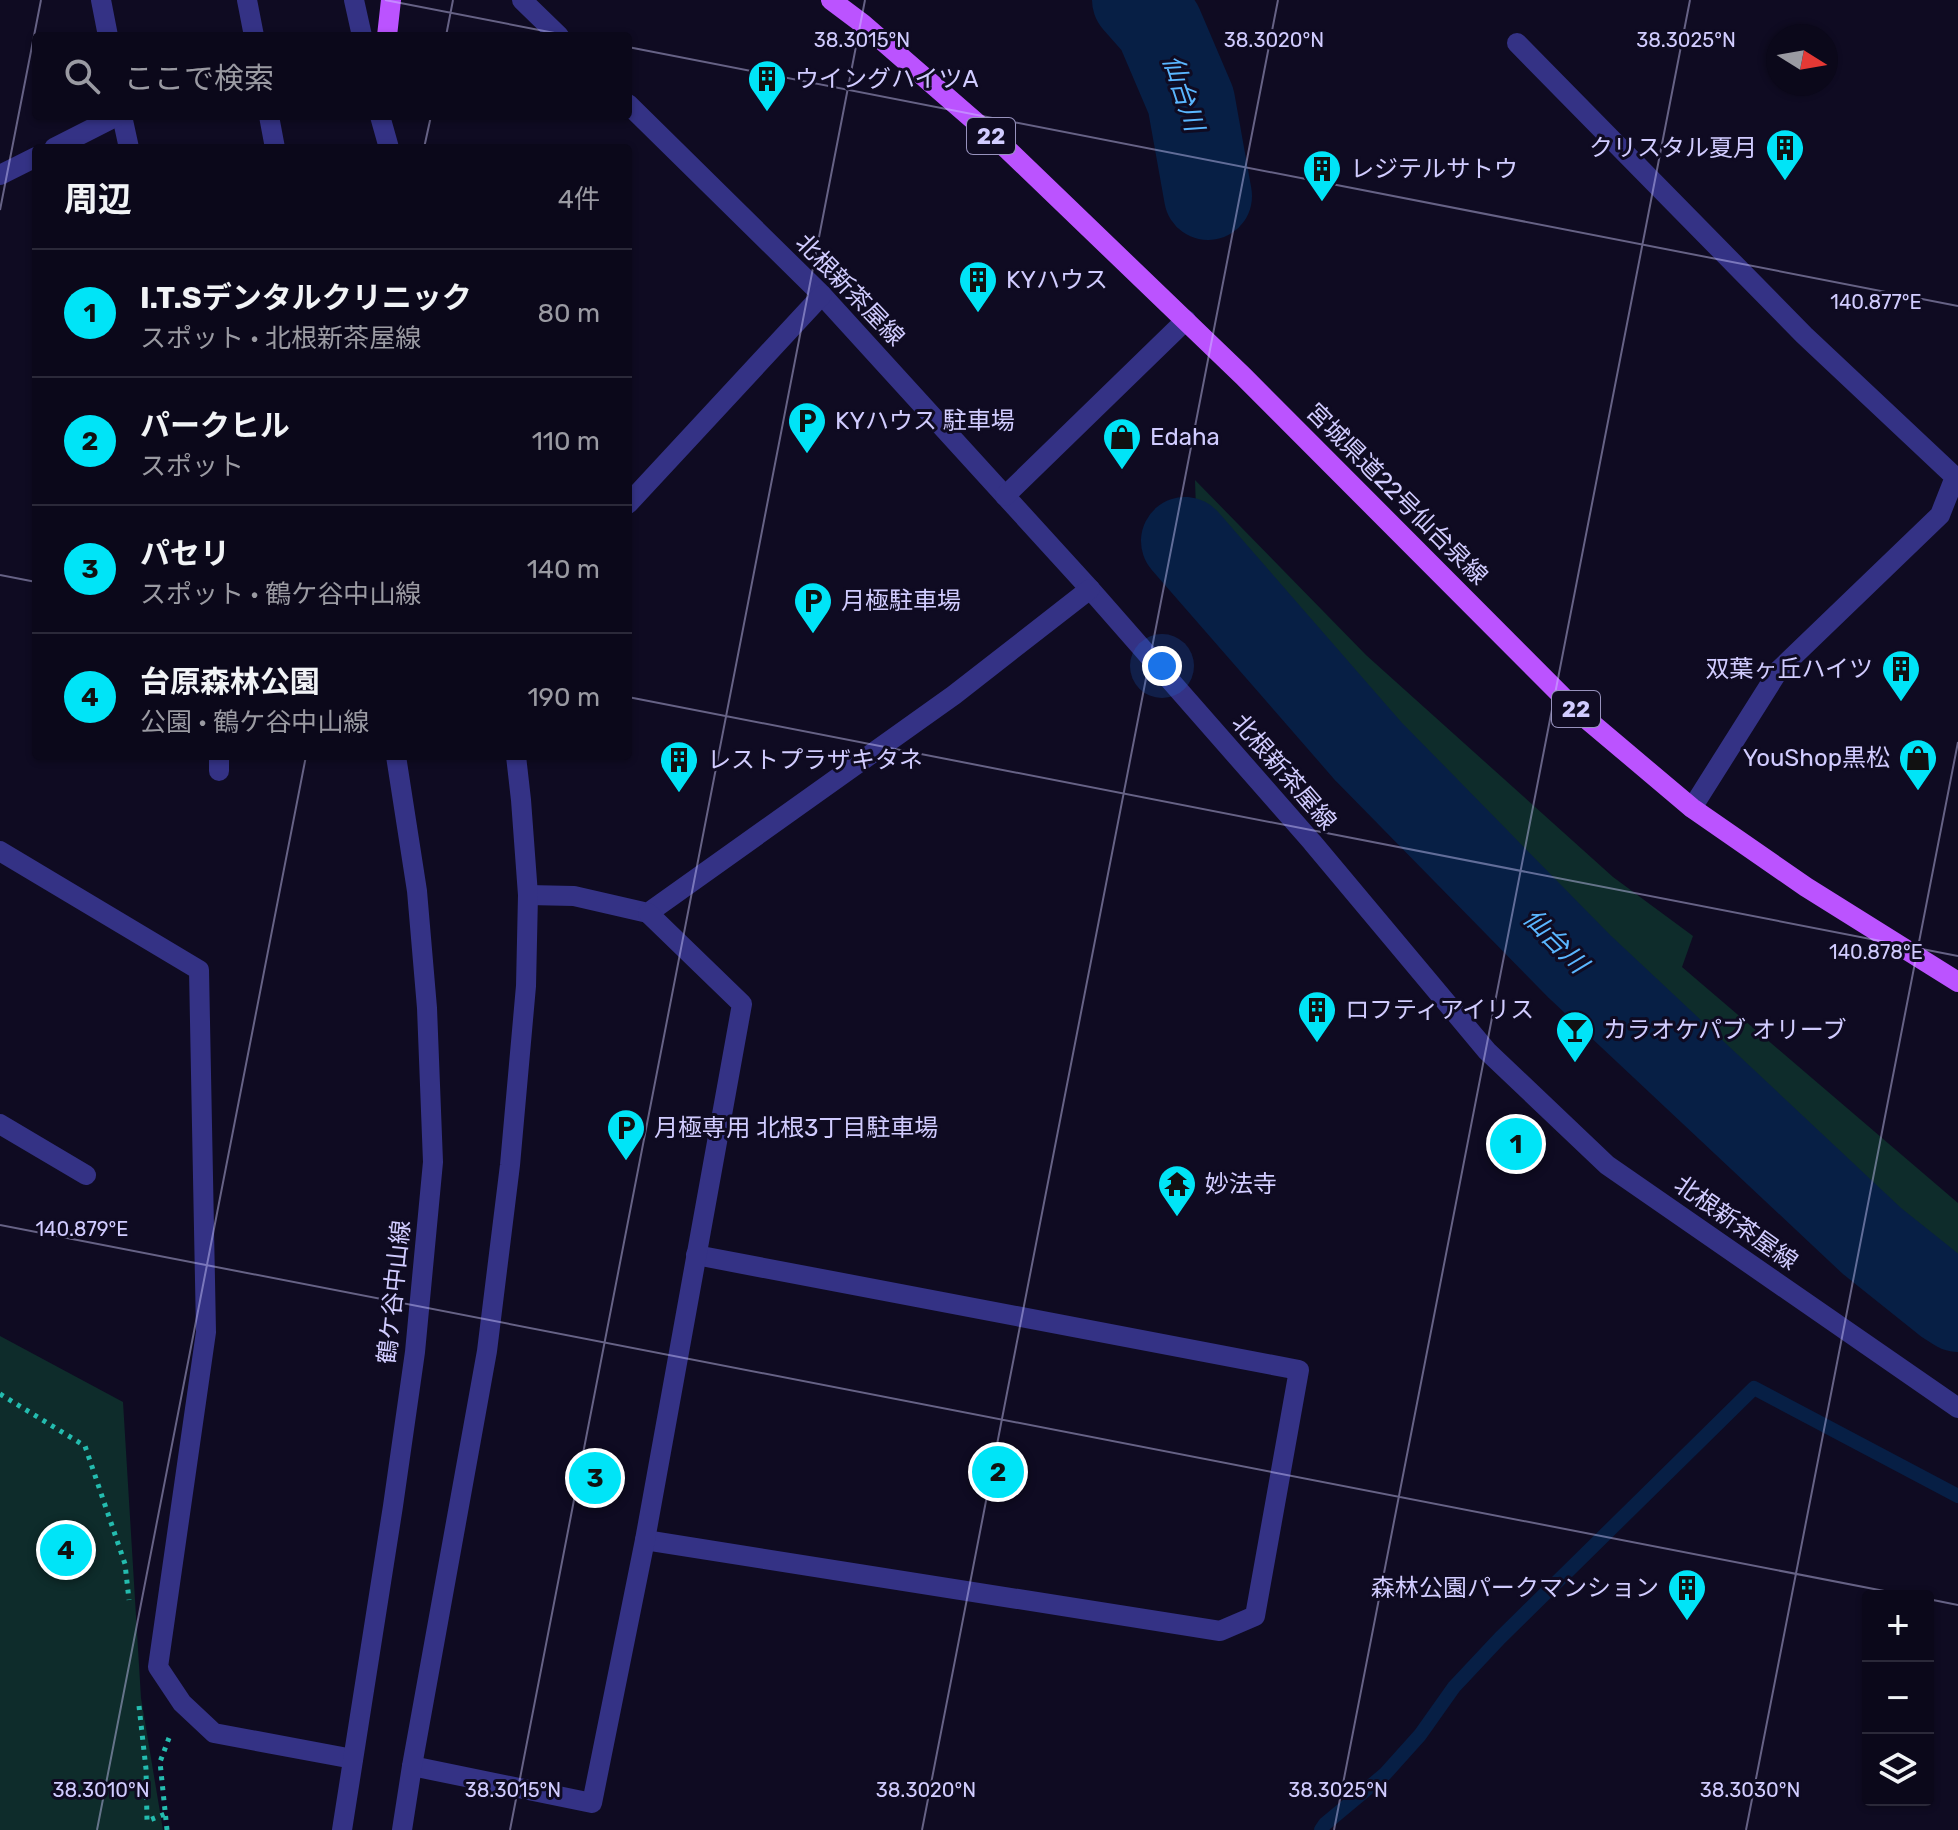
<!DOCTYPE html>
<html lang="ja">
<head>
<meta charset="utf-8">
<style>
	:root { --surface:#0b081a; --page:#141123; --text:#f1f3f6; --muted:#9a9aa2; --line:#2b2939; --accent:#00e4f7 }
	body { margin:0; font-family:Rubik,"Noto Sans JP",sans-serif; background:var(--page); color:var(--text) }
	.controls { position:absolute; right:24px; bottom:24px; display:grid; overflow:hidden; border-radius:8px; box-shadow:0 2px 6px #0004 }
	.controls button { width:72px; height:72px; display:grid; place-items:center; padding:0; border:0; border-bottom:2px solid var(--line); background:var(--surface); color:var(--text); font:40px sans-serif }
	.compass { position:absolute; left:1766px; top:24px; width:72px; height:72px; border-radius:50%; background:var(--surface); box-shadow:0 2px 6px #0004; rotate:101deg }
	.you { position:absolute; left:1162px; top:666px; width:28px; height:28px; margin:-20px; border:6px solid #fff; border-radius:50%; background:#1a73e8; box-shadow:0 0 0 12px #1a73e833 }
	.badge { display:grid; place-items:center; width:52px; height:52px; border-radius:50%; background:var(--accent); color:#111; font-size:26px; font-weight:700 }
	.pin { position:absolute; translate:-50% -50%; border:4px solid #fff; box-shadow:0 2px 8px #0006 }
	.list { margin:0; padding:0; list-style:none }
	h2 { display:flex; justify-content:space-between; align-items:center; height:104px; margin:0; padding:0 32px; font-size:34px }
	h2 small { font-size:26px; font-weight:400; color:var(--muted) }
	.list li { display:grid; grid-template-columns:52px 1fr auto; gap:24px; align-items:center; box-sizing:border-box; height:128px; padding:0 32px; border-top:2px solid var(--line) }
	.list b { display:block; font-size:30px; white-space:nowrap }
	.list p { margin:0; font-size:26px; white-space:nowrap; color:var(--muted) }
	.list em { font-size:26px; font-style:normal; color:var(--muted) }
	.icon { flex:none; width:44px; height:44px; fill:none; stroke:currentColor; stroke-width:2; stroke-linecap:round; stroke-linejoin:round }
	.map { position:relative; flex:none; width:1958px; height:1830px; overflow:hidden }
	.search { position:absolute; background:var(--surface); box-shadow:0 2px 6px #0004; left:32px; top:32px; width:600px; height:88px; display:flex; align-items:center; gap:20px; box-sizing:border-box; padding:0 28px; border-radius:8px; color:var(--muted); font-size:30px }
	.panel { position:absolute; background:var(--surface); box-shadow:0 2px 6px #0004; left:32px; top:144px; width:600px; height:616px; border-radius:8px }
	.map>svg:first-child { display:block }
	.green { fill:#0e2c2b }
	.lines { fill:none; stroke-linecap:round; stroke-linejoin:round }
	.stream { stroke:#071f45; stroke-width:14 }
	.river { stroke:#071f45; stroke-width:88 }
	.path { stroke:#24bcaf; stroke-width:5; stroke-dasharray:4 6; stroke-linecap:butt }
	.minor { stroke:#343285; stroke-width:20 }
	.major { stroke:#bb53ff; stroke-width:20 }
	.ticks { fill:none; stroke:#d1ccff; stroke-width:2; stroke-opacity:0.45 }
	.labels { text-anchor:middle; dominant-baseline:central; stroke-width:6; stroke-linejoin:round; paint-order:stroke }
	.shield { fill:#0f0b22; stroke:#9792bd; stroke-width:2 }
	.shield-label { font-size:22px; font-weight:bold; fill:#d1ccff }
	.poi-label { font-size:24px; fill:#d1ccff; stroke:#0f0b22; text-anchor:start }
	.street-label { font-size:24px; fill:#d1ccff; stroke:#0f0b22 }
	.water-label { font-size:26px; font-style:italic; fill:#5ab6ff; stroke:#0f0b22 }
	.ticks-label { font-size:20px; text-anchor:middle; fill:#d1ccff; stroke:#0f0b22; stroke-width:6; stroke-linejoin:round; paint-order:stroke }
</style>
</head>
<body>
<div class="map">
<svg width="1958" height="1830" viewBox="0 0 1958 1830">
	<rect width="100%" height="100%" fill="#0f0b22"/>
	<g class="green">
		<polygon points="1195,480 1366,655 1613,877 1693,936 1682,967 1958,1203 1958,1276 1714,1069 1587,956 1378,741 1197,540"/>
		<polygon points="0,1336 123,1402 141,1698 163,1830 0,1830"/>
	</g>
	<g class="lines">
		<polyline class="stream" points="1321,1830 1325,1824 1385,1774 1420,1735 1454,1687 1500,1638 1754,1388 1958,1496"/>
		<g class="river">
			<polyline points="1136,0 1159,26 1191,101 1208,196"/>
			<polyline points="1185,541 1368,751 1579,966 1872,1241 1947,1301 1958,1308"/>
		</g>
		<g class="path">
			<polyline points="0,1394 85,1446 125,1564 129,1600"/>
			<polyline points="139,1706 146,1769 147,1821 165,1814"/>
			<polyline points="167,1830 160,1762 169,1738"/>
		</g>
		<g class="minor">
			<polyline points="101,0 108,36"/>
			<polyline points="247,0 254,36"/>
			<polyline points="354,0 362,36"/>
			<polyline points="522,0 559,36"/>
			<polyline points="1517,43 1804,335 1955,477 1940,515 1779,670 1692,808"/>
			<polyline points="628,104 822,295 1090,589 1312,842 1487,1051 1607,1165 1958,1408"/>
			<polyline points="122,116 129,148"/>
			<polyline points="269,116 275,148"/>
			<polyline points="380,116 389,148"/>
			<polyline points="54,148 117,116"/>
			<polyline points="0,175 36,157"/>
			<polyline points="1005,496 1186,320"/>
			<polyline points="628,504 822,295"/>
			<polyline points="219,756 219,771"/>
			<polyline points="0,851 199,970 206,1332 158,1667 182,1703 214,1733 353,1759"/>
			<polyline points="528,895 574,896 648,913 954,695 1090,589"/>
			<polyline points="0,1124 86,1175"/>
			<polyline points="645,1540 1220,1631 1255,1616 1299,1370 696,1255"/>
			<polyline points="412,1766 592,1803 645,1540 742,1004 648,913"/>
			<polyline points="342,1830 393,1506 415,1352 433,1162 427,1008 417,891 396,756"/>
			<polyline points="402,1830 412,1766 487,1351 510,1165 526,986 528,895 521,800 516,756"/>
		</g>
		<g class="major">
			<polyline points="831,0 863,24 1008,150 1243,376 1577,711 1692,808 1806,887 1958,982"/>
			<polyline points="387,36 391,0"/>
		</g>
	</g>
	<path class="ticks" d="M385,0L570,36M446,36L453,0M628,47L1958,306M424,148L431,116M0,210L41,0M0,575L36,582M628,697L1958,956M0,1225L1910,1596M1928,1599L1958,1605M97,1830L306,756M510,1830L865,0M922,1830L1278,0M1334,1830L1690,0M1746,1830L1958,742"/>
	<defs>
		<symbol id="building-pin" viewBox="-11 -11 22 30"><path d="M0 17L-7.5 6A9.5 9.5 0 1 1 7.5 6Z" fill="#00e4f7" stroke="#0f0b22"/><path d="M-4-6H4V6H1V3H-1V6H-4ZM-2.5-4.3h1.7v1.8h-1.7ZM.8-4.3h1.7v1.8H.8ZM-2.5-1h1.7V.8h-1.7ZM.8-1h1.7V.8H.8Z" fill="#111"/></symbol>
		<symbol id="parking-pin" viewBox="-11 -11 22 30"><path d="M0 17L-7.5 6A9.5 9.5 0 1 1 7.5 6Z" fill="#00e4f7" stroke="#0f0b22"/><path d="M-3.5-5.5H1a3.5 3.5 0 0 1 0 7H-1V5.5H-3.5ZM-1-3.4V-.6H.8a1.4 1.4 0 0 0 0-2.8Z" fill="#111"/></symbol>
		<symbol id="shop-pin" viewBox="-11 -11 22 30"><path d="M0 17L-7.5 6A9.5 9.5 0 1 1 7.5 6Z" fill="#00e4f7" stroke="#0f0b22"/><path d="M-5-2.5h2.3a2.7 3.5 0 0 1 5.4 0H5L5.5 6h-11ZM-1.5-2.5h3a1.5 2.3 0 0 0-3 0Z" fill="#111"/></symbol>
		<symbol id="bar-pin" viewBox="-11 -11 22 30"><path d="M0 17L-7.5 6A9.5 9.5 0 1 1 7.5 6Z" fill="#00e4f7" stroke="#0f0b22"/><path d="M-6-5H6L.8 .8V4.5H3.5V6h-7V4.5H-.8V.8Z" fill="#111"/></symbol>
		<symbol id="temple-pin" viewBox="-11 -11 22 30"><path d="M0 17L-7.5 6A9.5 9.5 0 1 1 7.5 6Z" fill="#00e4f7" stroke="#0f0b22"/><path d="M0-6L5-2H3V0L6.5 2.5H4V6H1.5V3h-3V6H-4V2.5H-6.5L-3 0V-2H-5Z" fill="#111"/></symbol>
	</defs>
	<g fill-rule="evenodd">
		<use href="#building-pin" x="745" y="57" width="44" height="60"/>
		<use href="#building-pin" x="1763" y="126" width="44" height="60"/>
		<use href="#building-pin" x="1300" y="147" width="44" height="60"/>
		<use href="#building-pin" x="956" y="258" width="44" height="60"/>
		<use href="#parking-pin" x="785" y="399" width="44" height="60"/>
		<use href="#shop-pin" x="1100" y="415" width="44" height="60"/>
		<use href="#parking-pin" x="791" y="579" width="44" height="60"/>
		<use href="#building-pin" x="1879" y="647" width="44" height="60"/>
		<use href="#shop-pin" x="1896" y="736" width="44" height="60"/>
		<use href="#building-pin" x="657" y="738" width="44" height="60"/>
		<use href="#building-pin" x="1295" y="988" width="44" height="60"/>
		<use href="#bar-pin" x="1553" y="1008" width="44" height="60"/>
		<use href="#parking-pin" x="604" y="1106" width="44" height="60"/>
		<use href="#temple-pin" x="1155" y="1162" width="44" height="60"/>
		<use href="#building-pin" x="1665" y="1566" width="44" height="60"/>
	</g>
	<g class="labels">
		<g class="shield">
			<rect x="967" y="118" width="48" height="36" rx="6"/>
			<rect x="1552" y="691" width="48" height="36" rx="6"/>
		</g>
		<g class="shield-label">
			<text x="991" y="136">22</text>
			<text x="1576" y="709">22</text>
		</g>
		<g class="poi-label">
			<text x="795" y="79">ウイングハイツA</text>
			<text x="1757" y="148" text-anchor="end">クリスタル夏月</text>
			<text x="1350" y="169">レジテルサトウ</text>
			<text x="1006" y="280">KYハウス</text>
			<text x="835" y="421">KYハウス 駐車場</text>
			<text x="1150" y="437">Edaha</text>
			<text x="841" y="601">月極駐車場</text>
			<text x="1873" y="669" text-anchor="end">双葉ヶ丘ハイツ</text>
			<text x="1890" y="758" text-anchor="end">YouShop黒松</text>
			<text x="707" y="760">レストプラザキタネ</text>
			<text x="1345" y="1010">ロフティアイリス</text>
			<text x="1603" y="1030">カラオケパブ オリーブ</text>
			<text x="654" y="1128">月極専用 北根3丁目駐車場</text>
			<text x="1205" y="1184">妙法寺</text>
			<text x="1659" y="1588" text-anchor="end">森林公園パークマンション</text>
		</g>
		<g class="street-label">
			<text transform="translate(850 290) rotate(46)">北根新茶屋線</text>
			<text transform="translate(1397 494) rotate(45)">宮城県道22号仙台泉線</text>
			<text transform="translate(1284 772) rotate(49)">北根新茶屋線</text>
			<text transform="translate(1736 1223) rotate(35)">北根新茶屋線</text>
			<text transform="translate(394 1292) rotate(-84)">鶴ケ谷中山線</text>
		</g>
		<g class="water-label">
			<text transform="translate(1183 93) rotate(72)">仙台川</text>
			<text transform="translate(1555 941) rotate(45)">仙台川</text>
		</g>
	</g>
	<g class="ticks-label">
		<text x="862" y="47">38.3015°N</text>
		<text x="1274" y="47">38.3020°N</text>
		<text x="1686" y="47">38.3025°N</text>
		<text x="1876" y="309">140.877°E</text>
		<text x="1876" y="959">140.878°E</text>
		<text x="82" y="1236">140.879°E</text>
		<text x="101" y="1797">38.3010°N</text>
		<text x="513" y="1797">38.3015°N</text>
		<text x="926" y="1797">38.3020°N</text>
		<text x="1338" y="1797">38.3025°N</text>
		<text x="1750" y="1797">38.3030°N</text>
	</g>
</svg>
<div class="controls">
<button>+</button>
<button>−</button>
<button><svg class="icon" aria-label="layers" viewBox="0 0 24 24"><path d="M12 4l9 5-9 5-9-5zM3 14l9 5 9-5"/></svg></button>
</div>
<svg class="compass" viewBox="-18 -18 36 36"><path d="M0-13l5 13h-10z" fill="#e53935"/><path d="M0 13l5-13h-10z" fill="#9a9aa2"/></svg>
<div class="you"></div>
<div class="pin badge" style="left:1516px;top:1144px">1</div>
<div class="pin badge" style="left:998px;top:1472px">2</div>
<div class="pin badge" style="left:595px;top:1478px">3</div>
<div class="pin badge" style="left:66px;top:1550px">4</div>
<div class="search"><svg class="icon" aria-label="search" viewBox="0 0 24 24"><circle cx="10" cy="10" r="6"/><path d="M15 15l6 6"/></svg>ここで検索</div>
<section class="panel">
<h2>周辺<small>4件</small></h2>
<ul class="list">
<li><span class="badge">1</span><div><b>I.T.Sデンタルクリニック</b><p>スポット · 北根新茶屋線</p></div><em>80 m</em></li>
<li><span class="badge">2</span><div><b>パークヒル</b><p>スポット</p></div><em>110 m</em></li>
<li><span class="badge">3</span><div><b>パセリ</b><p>スポット · 鶴ケ谷中山線</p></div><em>140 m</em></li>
<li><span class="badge">4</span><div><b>台原森林公園</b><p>公園 · 鶴ケ谷中山線</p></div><em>190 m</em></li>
</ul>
</section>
</div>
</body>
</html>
